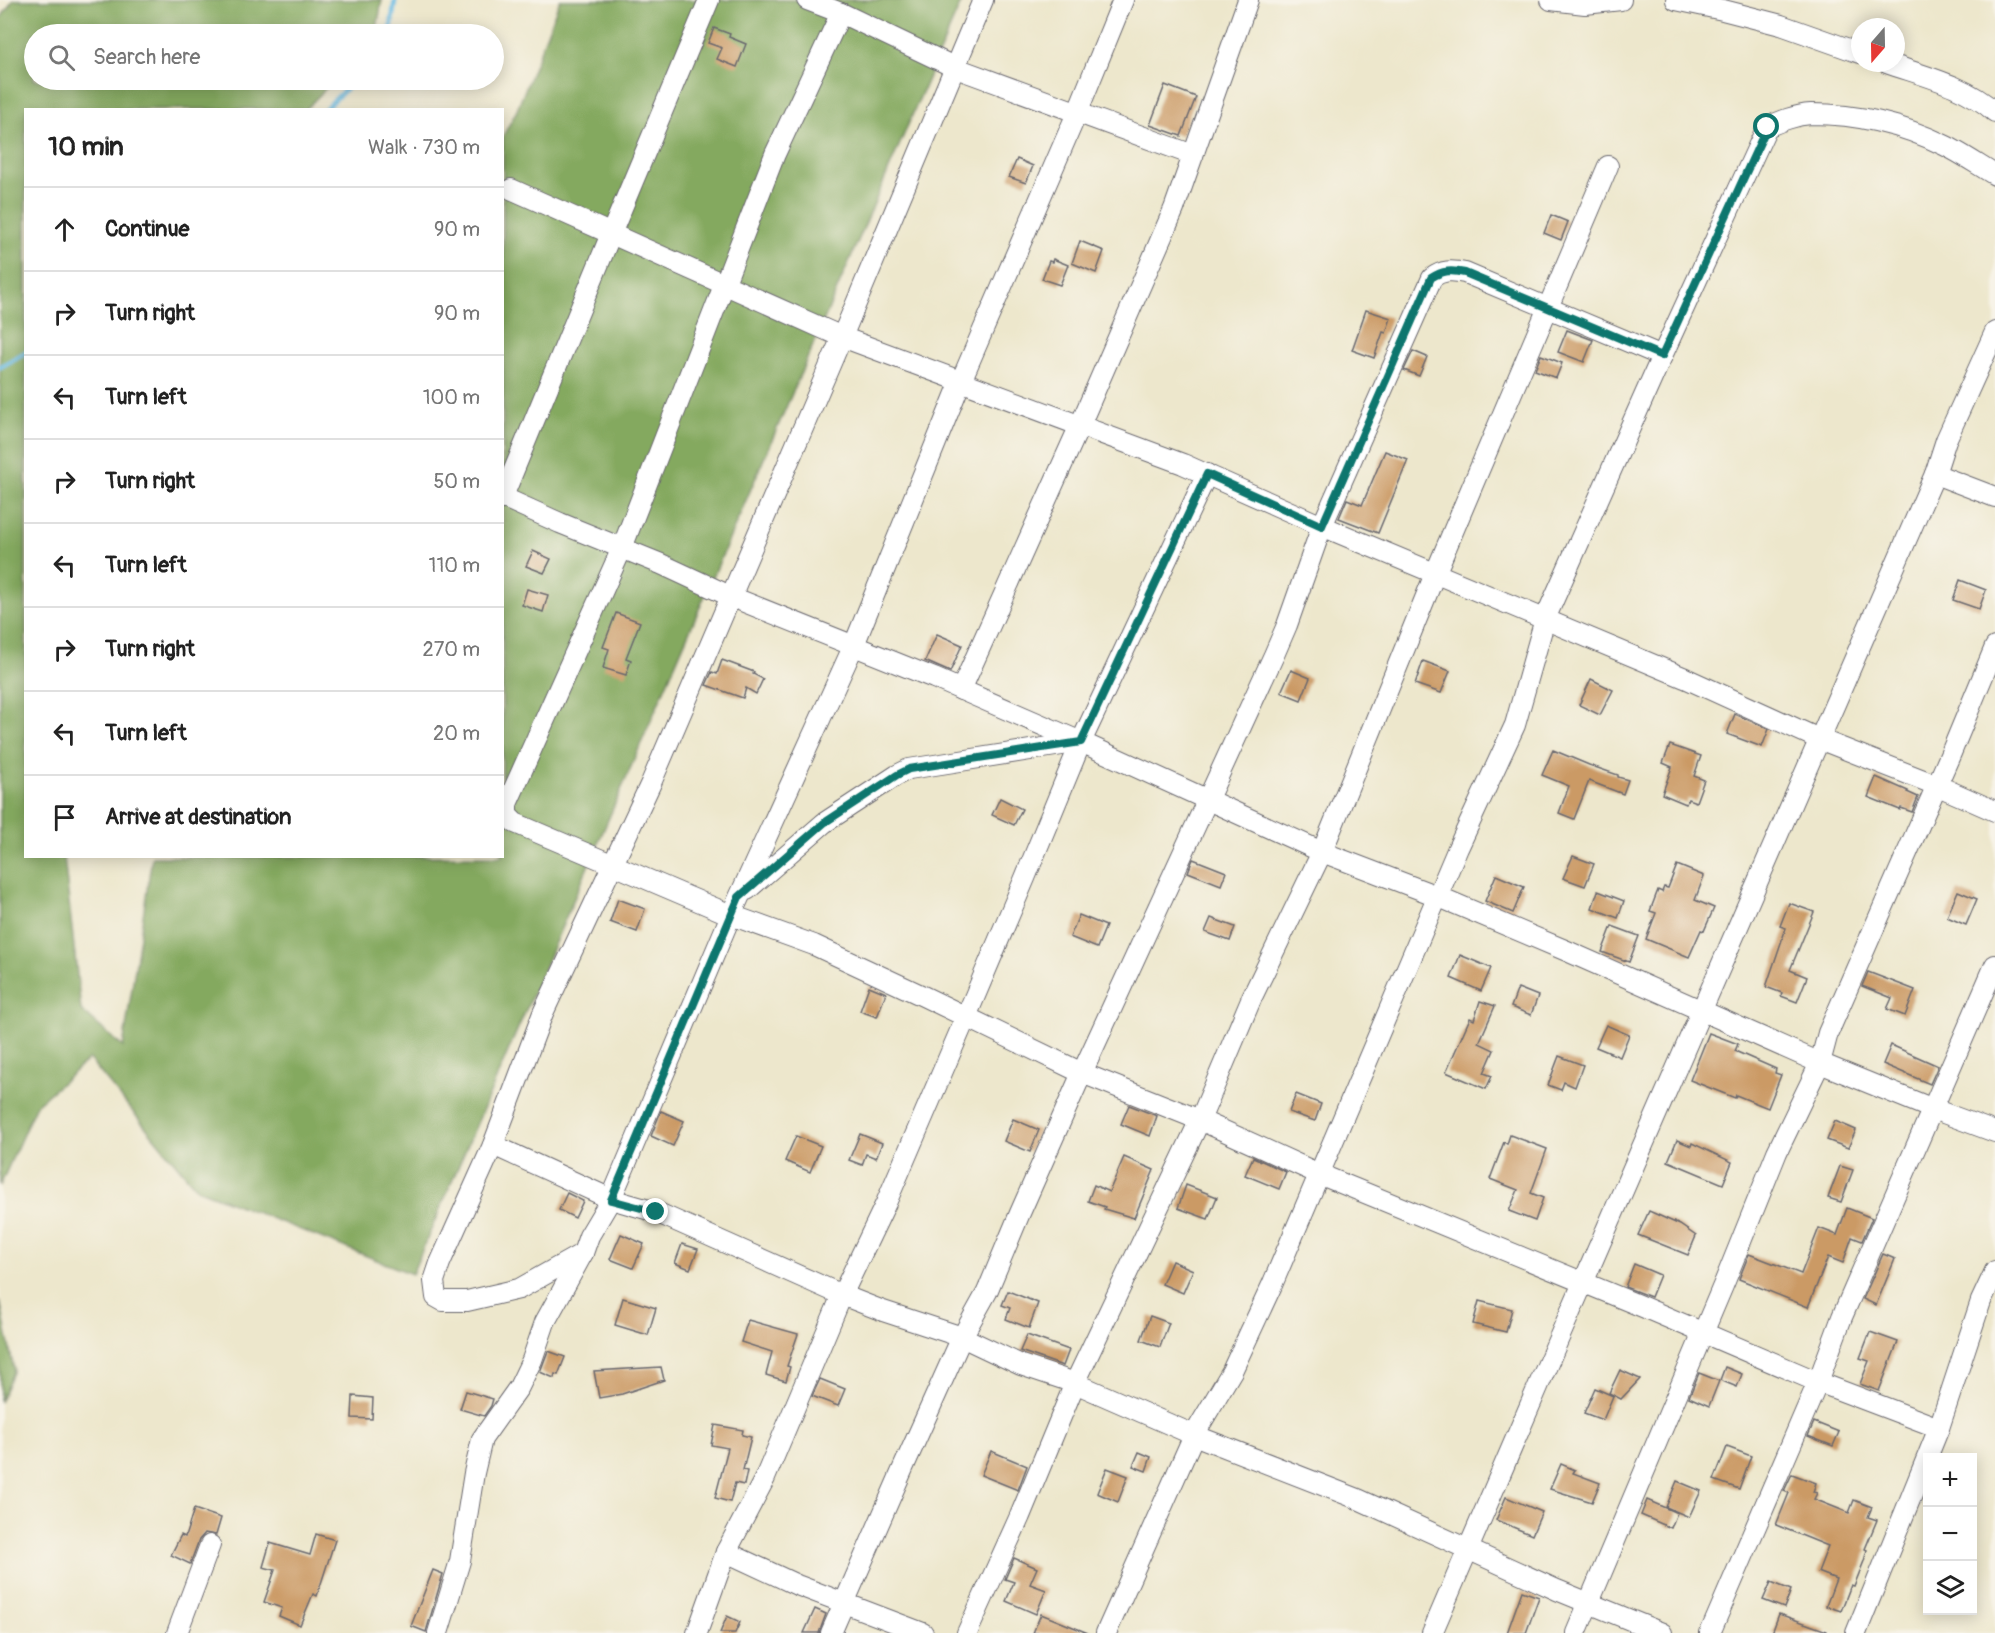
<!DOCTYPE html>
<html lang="en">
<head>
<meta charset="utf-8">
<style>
	:root { --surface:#fff; --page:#f2f2f2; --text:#222; --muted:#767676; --line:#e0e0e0 }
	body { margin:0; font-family:Pangolin,sans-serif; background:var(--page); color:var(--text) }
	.controls { position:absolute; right:18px; bottom:18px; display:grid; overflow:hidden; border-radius:0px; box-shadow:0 3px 15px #0003 }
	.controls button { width:54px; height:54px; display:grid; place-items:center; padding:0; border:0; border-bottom:2px solid var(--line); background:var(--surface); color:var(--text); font:30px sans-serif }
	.compass { position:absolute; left:1851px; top:18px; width:54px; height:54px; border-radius:50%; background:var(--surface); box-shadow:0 3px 15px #0003; rotate:200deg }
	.stop { position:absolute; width:18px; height:18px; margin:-14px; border:4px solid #0f766e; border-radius:50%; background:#fff }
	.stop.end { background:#0f766e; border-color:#fff; box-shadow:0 2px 6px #0008 }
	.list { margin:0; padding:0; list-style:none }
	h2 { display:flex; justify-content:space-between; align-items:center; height:78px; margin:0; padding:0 24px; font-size:26px }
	h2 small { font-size:20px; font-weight:400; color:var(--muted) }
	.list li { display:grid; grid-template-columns:39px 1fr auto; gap:18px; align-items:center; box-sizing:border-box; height:84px; padding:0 24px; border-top:2px solid var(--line) }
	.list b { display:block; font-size:22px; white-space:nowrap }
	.list em { font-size:20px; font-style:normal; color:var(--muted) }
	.icon { flex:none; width:33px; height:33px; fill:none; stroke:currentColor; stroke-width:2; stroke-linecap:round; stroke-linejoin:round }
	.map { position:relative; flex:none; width:1995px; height:1633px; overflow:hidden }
	.search { position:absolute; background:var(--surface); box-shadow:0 3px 15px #0003; left:24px; top:24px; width:480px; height:66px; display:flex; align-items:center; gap:15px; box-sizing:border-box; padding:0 21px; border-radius:33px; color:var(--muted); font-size:22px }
	.panel { position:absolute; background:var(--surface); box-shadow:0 3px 15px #0003; left:24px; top:108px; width:480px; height:750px; border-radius:0px }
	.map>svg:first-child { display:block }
	.forest { fill:#84a95e; stroke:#53664c; stroke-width:1.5 }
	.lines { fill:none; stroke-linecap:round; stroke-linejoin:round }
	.stream { stroke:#68bbe4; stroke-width:5 }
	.building { fill:#cb9a65 }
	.minor-casing { stroke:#69676e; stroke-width:22 }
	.minor { stroke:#fff; stroke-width:20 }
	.route { stroke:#0f766e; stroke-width:8 }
</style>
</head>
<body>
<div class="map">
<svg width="1995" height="1633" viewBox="0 0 1995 1633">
	<rect width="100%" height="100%" fill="#f7f3e8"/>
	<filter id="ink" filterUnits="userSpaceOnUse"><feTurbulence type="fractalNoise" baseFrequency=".0167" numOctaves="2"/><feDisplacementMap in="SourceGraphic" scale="12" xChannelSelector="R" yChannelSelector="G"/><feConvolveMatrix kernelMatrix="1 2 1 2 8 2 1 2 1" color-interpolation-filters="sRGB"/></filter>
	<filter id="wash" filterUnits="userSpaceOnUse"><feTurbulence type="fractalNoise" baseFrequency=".008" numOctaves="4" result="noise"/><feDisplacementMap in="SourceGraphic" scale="24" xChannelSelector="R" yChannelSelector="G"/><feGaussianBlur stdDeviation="1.35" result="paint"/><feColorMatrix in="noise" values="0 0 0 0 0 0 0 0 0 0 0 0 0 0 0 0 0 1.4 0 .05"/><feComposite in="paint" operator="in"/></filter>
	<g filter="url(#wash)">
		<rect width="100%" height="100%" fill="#ede7cc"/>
		<g class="forest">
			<polygon points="13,0 382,0 376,34 34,34 34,80 334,80 306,109 26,110 26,856 64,857 81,1010 123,1047 152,857 502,856 503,136 517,110 560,0 962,0 412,1274 197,1189 89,1059 36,1105 0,1186 0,19"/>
			<polygon points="0,1301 14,1370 0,1402"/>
		</g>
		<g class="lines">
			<g class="stream">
				<polyline points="390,34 395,0"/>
				<polyline points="324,110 355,80"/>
				<polyline points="0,367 26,352"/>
			</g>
		</g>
		<g id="blocks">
			<g class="building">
				<polygon points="714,28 730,34 729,37 746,44 737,67 717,59 722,48 708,43"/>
				<polygon points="1165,85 1196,97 1181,136 1150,125"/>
				<polygon points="1017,159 1033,166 1026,183 1009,177"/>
				<polygon points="1551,215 1568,222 1561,240 1544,233"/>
				<polygon points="1080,241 1104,251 1096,273 1072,263"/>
				<polygon points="1053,259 1068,265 1060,285 1042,279 1049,261 1052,262"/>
				<polygon points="1366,310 1391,318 1386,333 1383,332 1374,358 1352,350"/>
				<polygon points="1567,330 1593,340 1584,362 1558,352"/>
				<polygon points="1413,351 1427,357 1419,376 1404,370"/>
				<polygon points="1541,355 1562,363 1556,378 1535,370"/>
				<polygon points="1385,451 1408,460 1378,533 1339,518 1347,499 1362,505"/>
				<polygon points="533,551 551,559 544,573 526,566"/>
				<polygon points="1960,580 1986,590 1979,609 1953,600"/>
				<polygon points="527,589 548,595 543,612 522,605"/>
				<polygon points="616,613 640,622 626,658 631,660 626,675 603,668 609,649 603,647"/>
				<polygon points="937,634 962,645 950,672 925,661"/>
				<polygon points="722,660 754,672 753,674 763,679 756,694 746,688 743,698 706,685 712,672 717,674"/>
				<polygon points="1423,661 1450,671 1441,693 1415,684"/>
				<polygon points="1291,670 1310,678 1301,700 1281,692"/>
				<polygon points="1591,679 1613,690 1600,715 1579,705"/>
				<polygon points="1735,714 1769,729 1762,747 1727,734"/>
				<polygon points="1670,745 1701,756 1694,776 1704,780 1696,802 1688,799 1686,804 1662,794 1672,767 1663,763"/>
				<polygon points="1553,750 1589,765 1618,775 1618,777 1628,780 1623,794 1589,781 1574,819 1559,813 1569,786 1542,775"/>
				<polygon points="1876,777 1908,791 1907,792 1918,797 1912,812 1901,808 1900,810 1868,797"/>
				<polygon points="1000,798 1022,809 1014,825 992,815"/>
				<polygon points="1573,856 1594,864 1585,886 1563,878"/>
				<polygon points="1193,859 1226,872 1221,885 1188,872"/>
				<polygon points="1677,865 1704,876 1695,900 1714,908 1704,931 1701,930 1689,957 1646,939 1656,913 1650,911 1658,890 1662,892 1664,887 1668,888"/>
				<polygon points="1496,875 1524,887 1513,913 1485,901"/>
				<polygon points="1598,891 1624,901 1618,918 1592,908"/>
				<polygon points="1958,891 1977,899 1966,925 1947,917"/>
				<polygon points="618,899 645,909 637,932 610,922"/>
				<polygon points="1789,903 1814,912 1790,970 1807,977 1797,1002 1781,996 1782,993 1766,987 1786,928 1780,926"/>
				<polygon points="1079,915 1106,926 1097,948 1070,937"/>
				<polygon points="1211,918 1235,927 1230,941 1205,932"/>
				<polygon points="1612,926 1639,936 1629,962 1602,952"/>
				<polygon points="1460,955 1491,968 1481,991 1451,978"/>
				<polygon points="1868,972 1915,990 1905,1016 1887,1009 1892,998 1862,986"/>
				<polygon points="869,986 886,993 877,1017 860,1011"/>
				<polygon points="1518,988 1538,996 1531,1015 1511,1007"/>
				<polygon points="1480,1001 1495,1006 1479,1043 1494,1050 1484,1073 1492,1076 1486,1089 1446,1072 1470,1018 1474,1020"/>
				<polygon points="1606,1025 1629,1035 1620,1057 1596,1047"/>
				<polygon points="1709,1033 1738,1044 1735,1051 1776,1069 1775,1073 1781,1075 1768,1108 1736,1095 1735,1098 1690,1080"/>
				<polygon points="1891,1045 1938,1066 1930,1084 1883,1064"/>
				<polygon points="1559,1056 1583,1065 1575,1087 1564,1082 1561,1090 1548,1085"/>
				<polygon points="1296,1094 1321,1104 1315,1121 1289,1112"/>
				<polygon points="1129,1105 1157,1116 1150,1136 1121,1124"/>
				<polygon points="661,1111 684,1121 673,1146 651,1136"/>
				<polygon points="1013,1119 1039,1130 1030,1152 1004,1141"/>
				<polygon points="1835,1121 1856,1130 1848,1148 1827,1140"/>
				<polygon points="860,1134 882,1143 876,1158 866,1154 862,1165 849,1160"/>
				<polygon points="1510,1135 1547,1149 1531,1193 1543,1198 1535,1221 1509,1211 1518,1190 1490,1179 1504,1142 1507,1144"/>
				<polygon points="796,1136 821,1146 810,1172 785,1161"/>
				<polygon points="1677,1140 1691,1146 1692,1143 1732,1162 1723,1184 1668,1161"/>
				<polygon points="1124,1157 1154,1170 1134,1218 1104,1209 1105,1207 1088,1201 1094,1185 1109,1192"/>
				<polygon points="1253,1157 1286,1172 1279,1189 1245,1175"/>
				<polygon points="1840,1166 1853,1170 1841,1202 1828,1198"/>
				<polygon points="1186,1185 1217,1197 1208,1219 1178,1208"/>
				<polygon points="567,1193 583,1201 575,1218 559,1210"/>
				<polygon points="1847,1208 1872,1218 1862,1241 1852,1237 1843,1263 1828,1257 1808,1307 1739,1279 1749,1254 1801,1274 1819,1228 1837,1235"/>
				<polygon points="1649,1211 1680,1225 1696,1236 1688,1255 1638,1235"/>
				<polygon points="621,1234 644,1244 633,1268 610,1259"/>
				<polygon points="682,1244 698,1249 690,1269 675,1263"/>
				<polygon points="1883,1254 1895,1259 1876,1305 1863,1299"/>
				<polygon points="1172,1261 1193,1270 1183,1293 1162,1284"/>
				<polygon points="1634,1264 1660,1275 1651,1297 1625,1287"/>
				<polygon points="1008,1291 1038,1303 1029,1328 1006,1319 1010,1308 1002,1305"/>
				<polygon points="623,1298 656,1308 648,1335 615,1325"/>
				<polygon points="1479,1301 1512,1309 1506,1332 1473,1324"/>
				<polygon points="1150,1316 1169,1323 1160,1347 1141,1340"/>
				<polygon points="748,1320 798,1334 787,1366 790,1367 786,1381 766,1375 772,1352 741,1342"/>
				<polygon points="1870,1332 1898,1342 1879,1391 1860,1384 1869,1361 1860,1358"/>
				<polygon points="1027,1335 1069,1350 1063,1366 1020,1351"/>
				<polygon points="548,1351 565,1357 558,1375 555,1374 554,1378 540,1372"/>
				<polygon points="661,1367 664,1380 622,1394 599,1398 594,1371"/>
				<polygon points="1725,1367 1742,1374 1737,1387 1720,1380"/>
				<polygon points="1620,1370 1640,1379 1621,1399 1609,1393"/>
				<polygon points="1699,1373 1719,1381 1709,1406 1689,1397"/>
				<polygon points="820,1379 845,1389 838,1406 812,1396"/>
				<polygon points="1595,1388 1613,1396 1603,1420 1584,1413"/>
				<polygon points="466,1391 493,1399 491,1406 484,1416 460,1409"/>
				<polygon points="353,1396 373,1398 372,1419 352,1418"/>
				<polygon points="1814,1422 1839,1432 1833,1446 1808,1436"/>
				<polygon points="715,1425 743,1430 742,1435 751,1437 743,1470 747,1471 744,1485 735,1483 730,1502 715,1498 728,1448 711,1445"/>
				<polygon points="1727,1447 1751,1456 1739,1489 1714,1480"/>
				<polygon points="991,1451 1027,1466 1018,1490 981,1475"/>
				<polygon points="1139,1452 1151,1457 1146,1471 1133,1466"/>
				<polygon points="1561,1464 1575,1470 1573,1473 1600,1483 1592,1502 1550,1489"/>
				<polygon points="1107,1468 1128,1476 1118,1502 1097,1493"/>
				<polygon points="1792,1474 1816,1483 1813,1492 1817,1493 1814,1499 1849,1513 1854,1500 1872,1507 1868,1517 1877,1520 1865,1549 1867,1550 1864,1561 1854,1586 1851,1585 1841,1611 1826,1606 1836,1579 1818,1572 1828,1546 1776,1525 1789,1493 1784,1491"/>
				<polygon points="1677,1481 1701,1491 1689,1517 1666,1507"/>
				<polygon points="1506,1497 1542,1512 1532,1535 1496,1520"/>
				<polygon points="1647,1500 1677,1513 1671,1528 1641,1515"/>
				<polygon points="194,1509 221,1518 216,1535 205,1533 199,1540 190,1564 171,1555 181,1535 185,1537"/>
				<polygon points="316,1534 335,1540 317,1596 313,1594 300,1625 279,1616 282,1608 264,1602 275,1570 263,1567 270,1543 310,1555"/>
				<polygon points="1014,1558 1037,1568 1030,1584 1046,1590 1036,1614 1006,1601 1014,1582 1005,1579"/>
				<polygon points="433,1570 443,1574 426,1632 411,1626"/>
				<polygon points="1771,1582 1791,1590 1784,1608 1763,1600"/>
				<polygon points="1522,1591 1539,1597 1526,1633 1507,1633"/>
				<polygon points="815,1609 826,1614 819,1633 804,1633"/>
				<polygon points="1041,1614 1088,1633 1033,1633"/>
				<polygon points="1779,1614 1827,1631 1827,1633 1772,1633"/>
				<polygon points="727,1616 740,1622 735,1633 720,1633"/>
			</g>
		</g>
	</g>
	<g filter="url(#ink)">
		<use href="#blocks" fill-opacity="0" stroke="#69676e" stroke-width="1.5"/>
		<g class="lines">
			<defs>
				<g id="minor">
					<polyline points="807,0 841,13 956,68 1193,155"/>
					<polyline points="1551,0 1585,4 1621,0"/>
					<polyline points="1676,0 1723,10 1781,25 1860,53"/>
					<polyline points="841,13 775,154 622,548 507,804 507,815 515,823 731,915 814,945 923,996 1082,1073 1200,1120 1319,1174 1643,1307 1818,1382 1939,1428"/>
					<path d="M1887,63C1924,76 1965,85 1995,112"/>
					<polyline points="511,189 842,337 1183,464 1322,526 1685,678 1819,739 1936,785 1995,811"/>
					<polyline points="1935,474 1995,497"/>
					<polyline points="502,497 560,523 661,564 732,597 934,678 1081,742"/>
					<polyline points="502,499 611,234 709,0"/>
					<polyline points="961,690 1080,425 1174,209 1248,0"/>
					<polyline points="747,890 824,823 897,775 909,769 1081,742 1322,852 1437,896 1567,951 1820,1063 1933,1109 1995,1132"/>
					<polyline points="493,1145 611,1199 656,1212 842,1295 883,1311 962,1337 1021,1365 1075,1383 1194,1435 1358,1499 1557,1590 1662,1633"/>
					<polyline points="583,1253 519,1289 467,1301 443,1301 436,1297 434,1281 440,1263 493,1145 543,1013 651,783 842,337 983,0"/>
					<polyline points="726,1552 797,1585 923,1633"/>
					<polyline points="177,1633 210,1545"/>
					<polyline points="438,1633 460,1561 474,1473 482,1439 519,1387 532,1360 545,1322 583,1253 589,1236 611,1199 731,915 854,645 961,381 1077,113 1123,0"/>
					<polyline points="697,1633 726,1552 765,1478 842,1295 886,1203 966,1017 1025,878 1081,742 1207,474"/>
					<path d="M831,1633L904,1466L962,1337L987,1292L1020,1213L1082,1073L1274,655L1287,625L1322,526L1432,278C1442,270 1452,270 1465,273L1662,356"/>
					<polyline points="967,1633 1020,1516 1075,1383 1200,1120 1252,997 1322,852 1435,574 1608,166"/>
					<path d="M1106,1633L1194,1435L1232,1371L1272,1285L1458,848L1515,725L1545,619L1662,356L1767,127C1781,121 1795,115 1811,114C1856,114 1903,125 1944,145C1961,153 1978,165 1995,175"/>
					<path d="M1432,1633C1598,1246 1766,860 1935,474L1946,440L1995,332"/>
					<polyline points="1576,1633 1725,1281 1777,1152 1820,1063 1828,1033 1951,753 1995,647"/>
					<polyline points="1710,1633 1818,1382 1842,1317 1995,965"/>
					<polyline points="1856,1633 1939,1428 1981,1301 1995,1271"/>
				</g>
			</defs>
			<use href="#minor" class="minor-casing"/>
			<use href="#minor" class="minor"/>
		</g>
	</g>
	<g class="lines" filter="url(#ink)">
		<path class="route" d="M656,1212L611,1200L739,897L824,823L897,775L909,769L1081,742L1207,474L1322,526L1431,278C1443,270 1452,270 1465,273L1662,356L1767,127"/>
	</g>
</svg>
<div class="controls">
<button>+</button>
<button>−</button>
<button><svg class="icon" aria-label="layers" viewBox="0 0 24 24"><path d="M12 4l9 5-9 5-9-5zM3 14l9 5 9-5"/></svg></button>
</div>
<svg class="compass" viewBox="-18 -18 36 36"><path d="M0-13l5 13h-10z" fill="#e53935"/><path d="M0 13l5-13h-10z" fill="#767676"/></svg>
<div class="stop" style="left:1767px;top:127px"></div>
<div class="stop end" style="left:656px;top:1212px"></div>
<div class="search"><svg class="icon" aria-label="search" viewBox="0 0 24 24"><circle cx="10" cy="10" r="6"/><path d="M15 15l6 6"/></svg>Search here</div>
<section class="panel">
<h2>10 min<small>Walk · 730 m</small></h2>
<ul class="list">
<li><svg class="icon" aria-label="ahead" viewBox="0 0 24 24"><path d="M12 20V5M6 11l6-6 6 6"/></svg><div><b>Continue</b></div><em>90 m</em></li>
<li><svg class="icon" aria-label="right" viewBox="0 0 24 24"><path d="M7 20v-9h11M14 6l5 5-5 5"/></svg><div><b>Turn right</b></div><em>90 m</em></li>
<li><svg class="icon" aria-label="left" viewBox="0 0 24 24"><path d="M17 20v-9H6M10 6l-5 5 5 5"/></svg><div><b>Turn left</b></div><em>100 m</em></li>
<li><svg class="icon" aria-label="right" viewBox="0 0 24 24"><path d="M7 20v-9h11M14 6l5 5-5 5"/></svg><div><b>Turn right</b></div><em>50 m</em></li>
<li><svg class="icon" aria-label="left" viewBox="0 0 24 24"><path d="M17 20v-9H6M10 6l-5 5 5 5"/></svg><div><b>Turn left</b></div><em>110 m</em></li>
<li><svg class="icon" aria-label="right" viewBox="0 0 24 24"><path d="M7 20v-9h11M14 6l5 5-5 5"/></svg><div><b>Turn right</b></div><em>270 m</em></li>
<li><svg class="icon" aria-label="left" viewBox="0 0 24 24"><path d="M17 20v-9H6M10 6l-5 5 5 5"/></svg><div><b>Turn left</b></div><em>20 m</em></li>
<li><svg class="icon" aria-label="arrive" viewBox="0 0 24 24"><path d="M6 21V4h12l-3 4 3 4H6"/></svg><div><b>Arrive at destination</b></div></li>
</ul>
</section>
</div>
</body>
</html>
